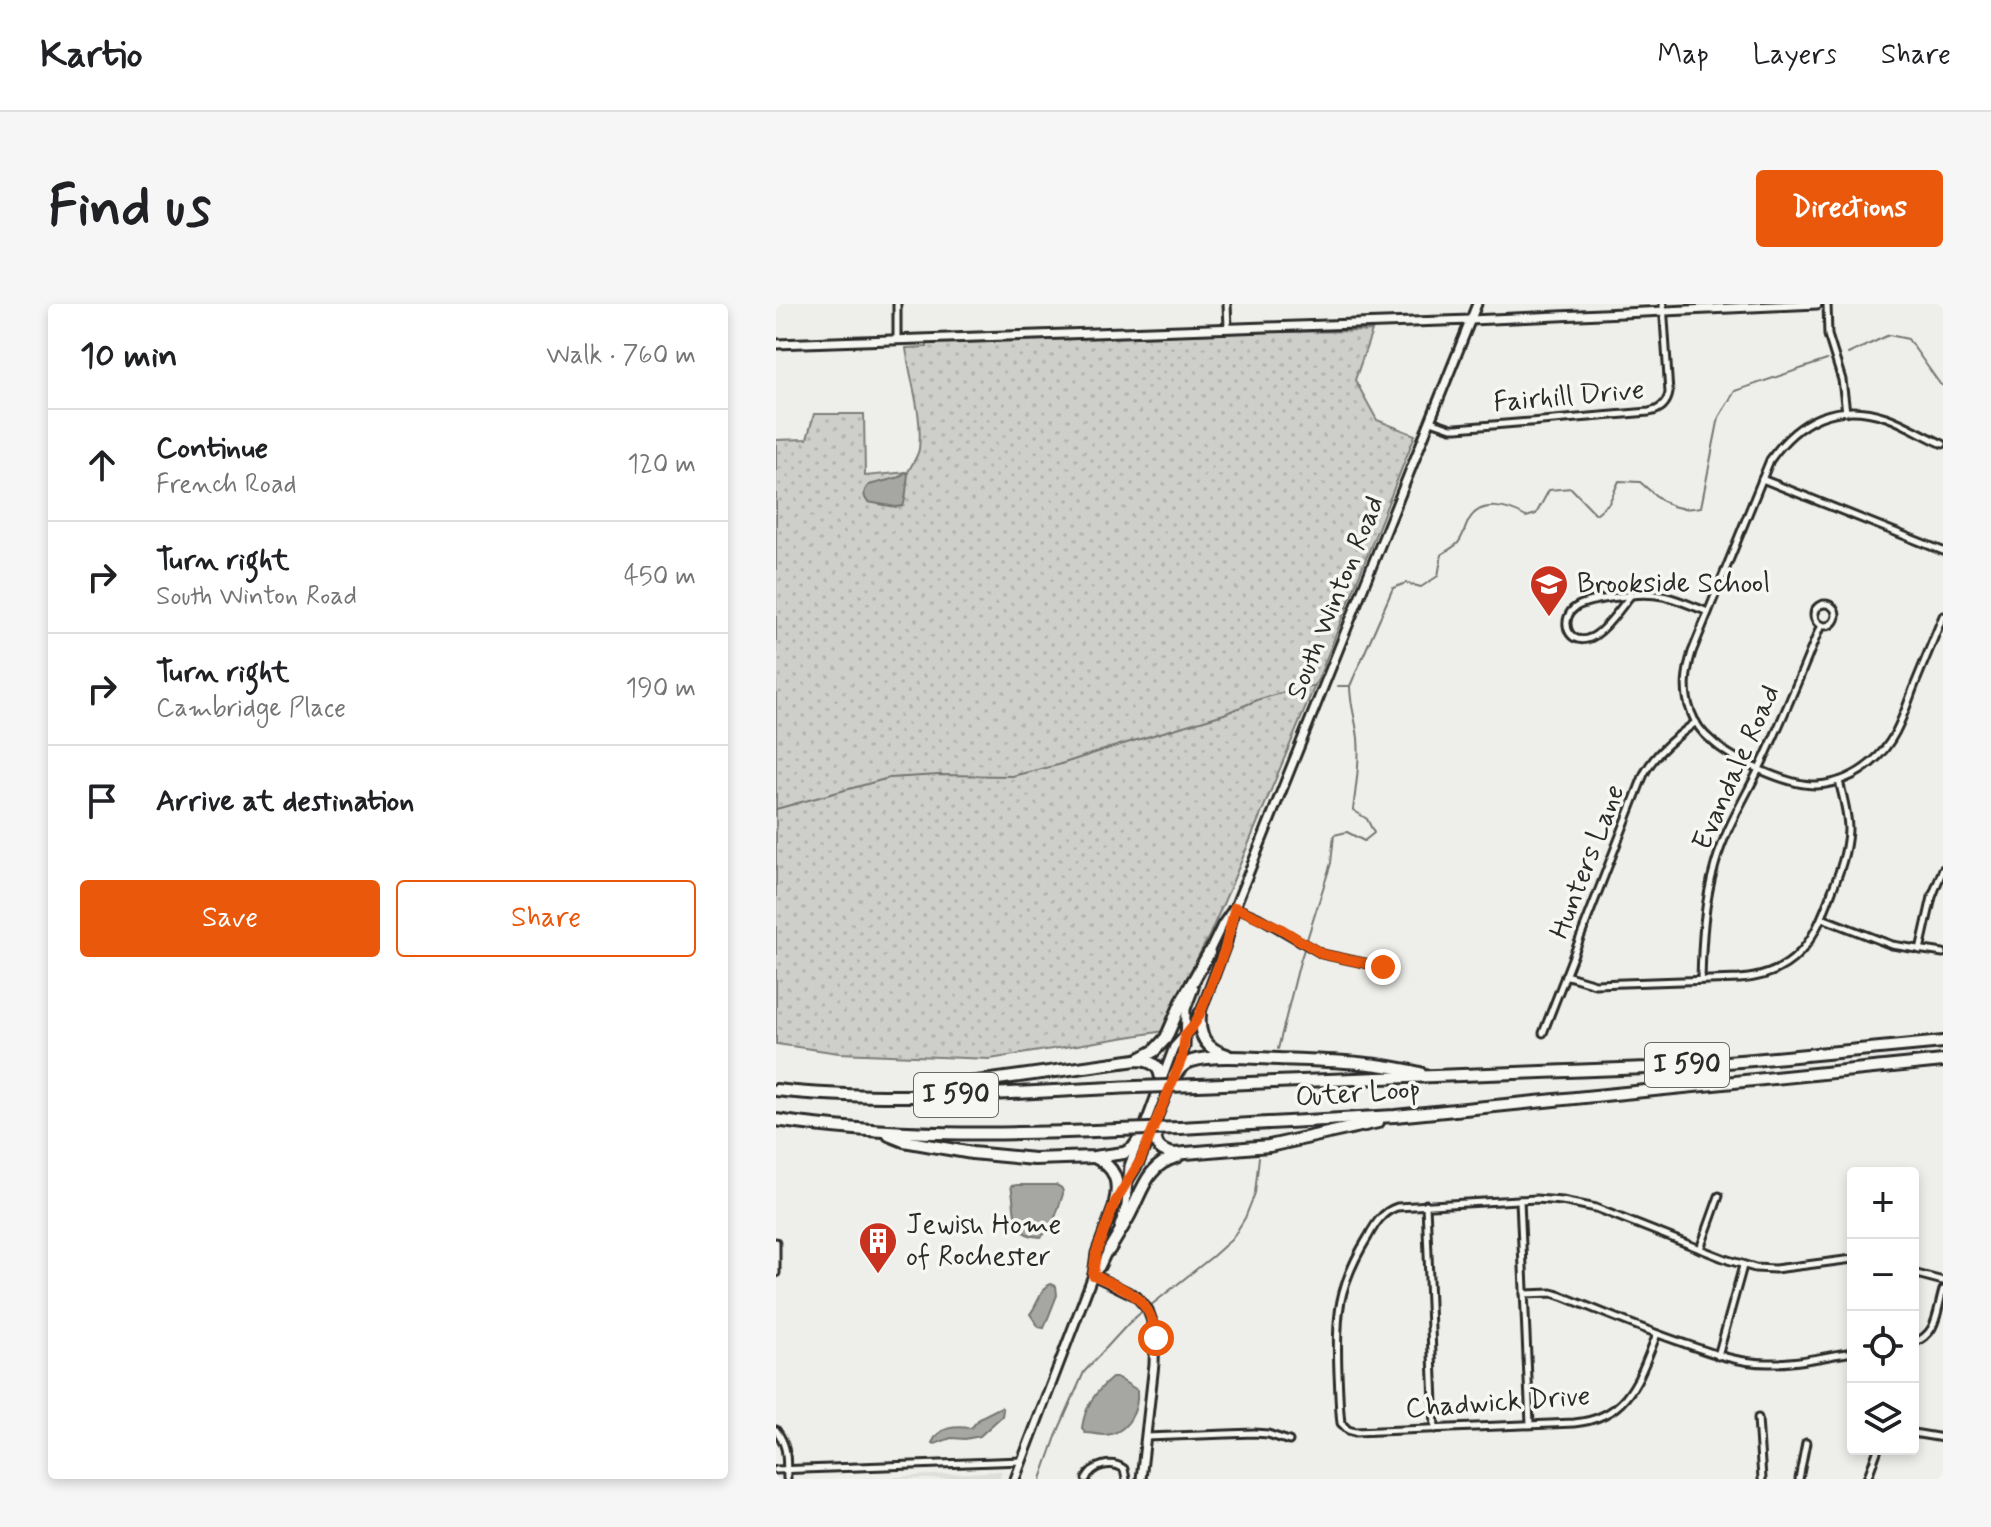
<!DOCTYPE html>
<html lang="en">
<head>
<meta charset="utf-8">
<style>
	:root { --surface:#fff; --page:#f6f6f6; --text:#202124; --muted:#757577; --line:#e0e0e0; --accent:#ea580c }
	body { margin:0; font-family:Mynerve,sans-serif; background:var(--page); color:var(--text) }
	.controls { position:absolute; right:24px; bottom:24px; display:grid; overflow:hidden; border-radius:8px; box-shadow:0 4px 12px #0003 }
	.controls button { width:72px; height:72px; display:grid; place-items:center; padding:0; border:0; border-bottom:2px solid var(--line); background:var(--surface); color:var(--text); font:40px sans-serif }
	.stop { position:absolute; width:24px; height:24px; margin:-18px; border:6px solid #ea580c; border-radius:50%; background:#fff }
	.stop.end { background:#ea580c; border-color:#fff; box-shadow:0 2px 8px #0008 }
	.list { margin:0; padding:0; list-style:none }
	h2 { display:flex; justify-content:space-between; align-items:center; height:104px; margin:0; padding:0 32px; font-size:34px }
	h2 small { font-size:26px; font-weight:400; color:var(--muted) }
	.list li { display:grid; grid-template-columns:52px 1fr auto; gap:24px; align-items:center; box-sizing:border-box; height:112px; padding:0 32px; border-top:2px solid var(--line) }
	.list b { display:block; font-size:30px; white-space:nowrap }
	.list p { margin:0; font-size:26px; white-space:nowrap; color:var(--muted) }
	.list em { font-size:26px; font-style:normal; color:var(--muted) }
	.actions { display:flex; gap:16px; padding:24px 32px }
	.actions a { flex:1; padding:18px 0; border:2px solid var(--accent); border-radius:8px; text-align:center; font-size:28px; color:var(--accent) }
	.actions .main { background:var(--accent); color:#fff }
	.icon { flex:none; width:44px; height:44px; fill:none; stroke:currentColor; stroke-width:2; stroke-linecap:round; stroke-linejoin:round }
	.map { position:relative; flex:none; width:1167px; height:1175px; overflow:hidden; border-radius:8px }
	header { display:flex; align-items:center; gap:48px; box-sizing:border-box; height:112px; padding:0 40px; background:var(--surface); border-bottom:2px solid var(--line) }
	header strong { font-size:38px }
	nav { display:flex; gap:44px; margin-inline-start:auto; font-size:28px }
	.intro { display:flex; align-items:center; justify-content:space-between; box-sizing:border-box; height:192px; padding:0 48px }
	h1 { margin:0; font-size:56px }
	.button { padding:20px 36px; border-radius:8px; background:var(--accent); color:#fff; font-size:28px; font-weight:700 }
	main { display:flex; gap:48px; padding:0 48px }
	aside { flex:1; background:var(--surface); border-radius:8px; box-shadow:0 4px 12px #0003 }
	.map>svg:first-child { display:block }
	.built { fill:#dededb }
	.green { fill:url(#green-dots); stroke:#7c7c7a; stroke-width:2 }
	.water { fill:#a6a6a3; stroke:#757573; stroke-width:2 }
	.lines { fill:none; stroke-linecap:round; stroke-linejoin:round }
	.stream { stroke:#757573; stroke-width:2 }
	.minor-casing { stroke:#2b2b2b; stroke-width:11 }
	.tertiary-casing { stroke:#2b2b2b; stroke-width:13 }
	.secondary-casing { stroke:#2b2b2b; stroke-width:13 }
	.motorway-casing { stroke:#2b2b2b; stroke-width:16 }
	.minor { stroke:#f6f6f2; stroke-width:5 }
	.tertiary { stroke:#f6f6f2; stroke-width:7 }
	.secondary { stroke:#f6f6f2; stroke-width:7 }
	.motorway { stroke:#f6f6f2; stroke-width:10 }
	.motorway-bridge-casing { stroke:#2b2b2b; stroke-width:16; stroke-linecap:butt }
	.motorway-bridge { stroke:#f6f6f2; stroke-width:10 }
	.route { stroke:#ea580c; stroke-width:10 }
	.labels { text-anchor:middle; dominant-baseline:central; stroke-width:7; stroke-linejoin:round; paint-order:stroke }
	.shield { fill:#f6f6f2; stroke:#686867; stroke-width:2 }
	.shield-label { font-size:26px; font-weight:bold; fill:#2b2b2b }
	.street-label { font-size:28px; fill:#2b2b2b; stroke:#f6f6f2 }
	.poi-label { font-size:28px; fill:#2b2b2b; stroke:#f6f6f2; text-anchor:start }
</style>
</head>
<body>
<header>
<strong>Kartio</strong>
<nav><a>Map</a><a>Layers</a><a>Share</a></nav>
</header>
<div class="intro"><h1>Find us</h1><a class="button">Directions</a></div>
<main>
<aside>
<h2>10 min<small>Walk · 760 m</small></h2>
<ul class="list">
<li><svg class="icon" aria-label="ahead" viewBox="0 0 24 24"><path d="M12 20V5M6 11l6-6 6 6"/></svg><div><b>Continue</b><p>French Road</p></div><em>120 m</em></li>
<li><svg class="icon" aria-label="right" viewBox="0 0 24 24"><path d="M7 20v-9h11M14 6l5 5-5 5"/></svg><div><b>Turn right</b><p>South Winton Road</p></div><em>450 m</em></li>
<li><svg class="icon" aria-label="right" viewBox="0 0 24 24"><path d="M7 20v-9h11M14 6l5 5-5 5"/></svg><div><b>Turn right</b><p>Cambridge Place</p></div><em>190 m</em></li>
<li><svg class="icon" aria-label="arrive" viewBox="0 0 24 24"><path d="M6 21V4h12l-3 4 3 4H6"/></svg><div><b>Arrive at destination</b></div></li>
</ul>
<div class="actions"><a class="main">Save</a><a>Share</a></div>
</aside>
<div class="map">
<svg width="1167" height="1175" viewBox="0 0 1167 1175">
	<defs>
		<pattern id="green-dots" width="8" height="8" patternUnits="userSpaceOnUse" patternTransform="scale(2)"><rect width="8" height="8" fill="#cececa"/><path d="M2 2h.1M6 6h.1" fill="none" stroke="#b1b1ae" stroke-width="1.8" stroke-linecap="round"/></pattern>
	</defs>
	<rect width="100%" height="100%" fill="#eeeeea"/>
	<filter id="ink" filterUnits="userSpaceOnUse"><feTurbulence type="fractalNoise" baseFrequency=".0125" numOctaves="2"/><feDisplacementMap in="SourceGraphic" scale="16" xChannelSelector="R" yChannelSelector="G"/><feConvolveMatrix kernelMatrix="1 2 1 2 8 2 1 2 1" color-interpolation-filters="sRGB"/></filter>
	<g filter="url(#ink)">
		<polygon class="built" points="226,1167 223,1175 86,1175"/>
		<path class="green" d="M596,27L579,76L601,116L639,131L541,378L539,381L454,584L433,632L410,676L388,727L214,755L63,749L0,740V136L31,135L38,110H88L89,172L132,168C136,160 142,152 143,145C147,110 134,77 130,44L151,43V39L496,28Z"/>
		<g class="water">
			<path d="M129,168L132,170C131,177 130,197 127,202L120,203L92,198C87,193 87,186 93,181L124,173Z"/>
			<path d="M241,881H280C285,883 287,884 287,890C282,905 278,923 265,933C232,932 241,906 235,882Z"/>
			<path d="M275,980L280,982L281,991L268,1024L263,1023L254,1010C262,1001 265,983 275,980Z"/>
			<path d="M336,1074H342L361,1086C363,1106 352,1129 329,1131C323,1131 316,1129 309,1129L306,1124C309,1102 319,1088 336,1074Z"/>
			<path d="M225,1103L227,1106L226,1112L204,1132L189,1135L175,1134L159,1140L156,1139C163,1122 180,1122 195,1124L205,1113Z"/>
		</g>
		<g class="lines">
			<g class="stream">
				<polyline points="1072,50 1113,31 1132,35 1164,80 1167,82"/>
				<polyline points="562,382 573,382"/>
				<polyline points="0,505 113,474 163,471 236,472 282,461 334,444 448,410 484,395 526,383 539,382"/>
				<path d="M502,745L523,661L555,559L558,531L571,528L588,537L598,529L591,515L577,506C580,482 584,458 582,434C580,416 574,401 574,382L617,284L630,279L645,283L662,272L666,250C671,247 678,243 682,239C687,233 689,223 693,216C705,195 733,203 750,213L760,210L773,186L795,184L820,210L833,199L843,177L864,178C885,196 895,209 925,203L943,113L959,87L1051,56"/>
				<polyline points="374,1002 437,952 456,935 469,914 479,889 483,853"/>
				<polyline points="265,1175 282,1127 308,1068 353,1019 369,1005"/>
			</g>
			<defs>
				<g id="minor">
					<polyline points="451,0 452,23"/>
					<polyline points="1051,0 1052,31 1066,76 1070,108"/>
					<polyline points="121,36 121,0"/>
					<path d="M655,117L675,124H681L873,108C884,106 891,100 893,89L887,0"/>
					<path d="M1167,140C1148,132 1130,120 1110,113C1061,96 1022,116 994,156L916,348C910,368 907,388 915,408C919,419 926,429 936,437C956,456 1013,482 1041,481C1061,480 1081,471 1096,458C1119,439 1127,412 1137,385C1147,361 1157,336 1167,312"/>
					<polyline points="986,175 1167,247"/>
					<path d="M855,291C845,303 826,332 811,335C790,340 784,313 800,303C812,295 840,294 855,291Z"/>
					<path d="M855,291C886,287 903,297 932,308"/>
					<circle cx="1049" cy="311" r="11"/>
					<polyline points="459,603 482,613 546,650 607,663"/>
					<polyline points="1046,614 1116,641 1167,649"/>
					<polyline points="1144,646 1156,593 1167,565"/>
					<path d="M789,671L819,680L963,675C1021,671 1038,636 1056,587C1064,567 1071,548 1072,526C1072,509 1067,493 1063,477"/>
					<path d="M925,676C926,636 928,599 939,561C949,525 969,494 985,461C1007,415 1026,368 1045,321"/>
					<path d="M767,729L868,470C880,448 900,433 920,418"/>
					<polyline points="744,896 754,1120"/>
					<polyline points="650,900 659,1125"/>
					<polyline points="0,938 0,969"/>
					<polyline points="924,945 943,892"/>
					<polyline points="1137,969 1167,977"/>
					<path d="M748,990L776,989L786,992C826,1008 866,1025 907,1039C935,1049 962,1059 991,1059C1020,1060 1049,1052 1077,1048"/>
					<path d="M881,1030C863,1074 853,1114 798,1119L579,1128L572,1126L565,1119C563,1103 563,1086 562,1069C560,1012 561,983 592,933C599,920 606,908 621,903L760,895L786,897L820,904L952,956L979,964L999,965L1077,955"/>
					<path d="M1137,1039C1162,1030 1160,1009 1167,986"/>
					<polyline points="942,1052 967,962"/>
					<polyline points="982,1114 986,1175"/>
					<path d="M0,1126C13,1144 10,1154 11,1175"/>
					<polyline points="1137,1129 1167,1134"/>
					<polyline points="370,1133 478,1129 492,1130 513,1137"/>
					<polyline points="0,1166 246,1157"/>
					<path d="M310,1175C316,1161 336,1156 348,1165L350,1175"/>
					<polyline points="1023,1175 1030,1139"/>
					<polyline points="1091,1175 1102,1145"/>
				</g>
				<g id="tertiary">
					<polyline points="0,40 695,16 1041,0"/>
					<polyline points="317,971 360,992 372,1006 379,1026 378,1060 365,1175"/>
				</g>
				<g id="secondary">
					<polyline points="432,650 446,621 457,605"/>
					<polyline points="402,764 409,743 410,705 418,684"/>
					<polyline points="367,826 398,743 418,721 424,710 451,638 459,603 701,0"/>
					<polyline points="343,922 350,902 353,862 361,841"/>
					<polyline points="317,971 320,949 339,898 363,859 395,779"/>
					<polyline points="239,1175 317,971 324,963 333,944"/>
				</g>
				<g id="motorway">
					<path d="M424,710C422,732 430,745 451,751"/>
					<polyline points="363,755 378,747 390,734 407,695 433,649"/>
					<path d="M398,773C403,765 407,760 416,757C438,750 478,754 502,755C549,757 599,757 644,769"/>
					<polyline points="422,781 871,764 977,756 1167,738"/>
					<path d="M0,786C119,799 241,788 360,783"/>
					<path d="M142,786L360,756C377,756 386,763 385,780"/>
					<path d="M0,816C114,833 227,831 342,826"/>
					<path d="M380,820C378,836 379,847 398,850L493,842L602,818"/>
					<polyline points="404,824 619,812 1167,757"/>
					<polyline points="113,831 128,837 196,849 258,855 318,853 348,849 357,844 364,834"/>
					<path d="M320,854C339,863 344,878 339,898"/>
					<path d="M333,946C340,934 347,923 353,912C366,888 371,860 401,853"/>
				</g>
			</defs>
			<use href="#minor" class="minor-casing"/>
			<use href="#tertiary" class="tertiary-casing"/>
			<use href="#secondary" class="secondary-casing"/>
			<use href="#motorway" class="motorway-casing"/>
			<use href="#minor" class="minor"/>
			<use href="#tertiary" class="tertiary"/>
			<use href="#secondary" class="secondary"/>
			<use href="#motorway" class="motorway"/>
			<defs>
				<g id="motorway-bridge">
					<polyline points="360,783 422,781"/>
					<polyline points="342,826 404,824"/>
				</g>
			</defs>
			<use href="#motorway-bridge" class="motorway-bridge-casing"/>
			<use href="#motorway-bridge" class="motorway-bridge"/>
		</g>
	</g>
	<g class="lines" filter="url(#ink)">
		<path class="route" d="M380,1034C376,994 350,985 317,971L320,949L339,898L364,857L406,754L409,731L419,719L424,710L449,645L459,603L504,624L546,650L607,663"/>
	</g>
	<defs>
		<symbol id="school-pin" viewBox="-11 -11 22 30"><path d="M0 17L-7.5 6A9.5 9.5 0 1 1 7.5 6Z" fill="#c8321e" stroke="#f6f6f2"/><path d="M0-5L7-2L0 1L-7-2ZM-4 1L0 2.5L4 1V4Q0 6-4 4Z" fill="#fff"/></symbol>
		<symbol id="building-pin" viewBox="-11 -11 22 30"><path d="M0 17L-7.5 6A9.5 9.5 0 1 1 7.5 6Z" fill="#c8321e" stroke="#f6f6f2"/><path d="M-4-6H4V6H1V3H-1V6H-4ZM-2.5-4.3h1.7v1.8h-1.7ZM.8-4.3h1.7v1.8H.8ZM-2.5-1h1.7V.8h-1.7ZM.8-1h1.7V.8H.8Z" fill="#fff"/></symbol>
	</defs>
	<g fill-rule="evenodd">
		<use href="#school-pin" x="751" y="258" width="44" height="60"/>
		<use href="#building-pin" x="80" y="915" width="44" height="60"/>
	</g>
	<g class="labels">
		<g class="shield">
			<rect x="869" y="739" width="84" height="44" rx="6"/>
			<rect x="138" y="769" width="84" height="44" rx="6"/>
		</g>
		<g class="shield-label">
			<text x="911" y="761">I 590</text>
			<text x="180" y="791">I 590</text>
		</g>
		<g class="street-label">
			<text transform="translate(793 93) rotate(-5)">Fairhill Drive</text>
			<text transform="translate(560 294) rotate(-68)">South Winton Road</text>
			<text transform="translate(961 464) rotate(-66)">Evandale Road</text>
			<text transform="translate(812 558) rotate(-69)">Hunters Lane</text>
			<text transform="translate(582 790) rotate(-4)">Outer Loop</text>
			<text transform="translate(722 1099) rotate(-4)">Chadwick Drive</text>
		</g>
		<g class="poi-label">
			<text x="801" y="280">Brookside School</text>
			<text x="130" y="921">Jewish Home<tspan x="130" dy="32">of Rochester</tspan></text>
		</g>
	</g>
</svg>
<div class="controls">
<button>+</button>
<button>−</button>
<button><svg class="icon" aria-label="locate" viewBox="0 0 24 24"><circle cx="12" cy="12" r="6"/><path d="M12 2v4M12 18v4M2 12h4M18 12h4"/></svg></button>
<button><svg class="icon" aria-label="layers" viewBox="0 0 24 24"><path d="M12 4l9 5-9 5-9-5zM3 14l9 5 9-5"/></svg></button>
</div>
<div class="stop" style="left:380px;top:1034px"></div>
<div class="stop end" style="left:607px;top:663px"></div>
</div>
</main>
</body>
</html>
